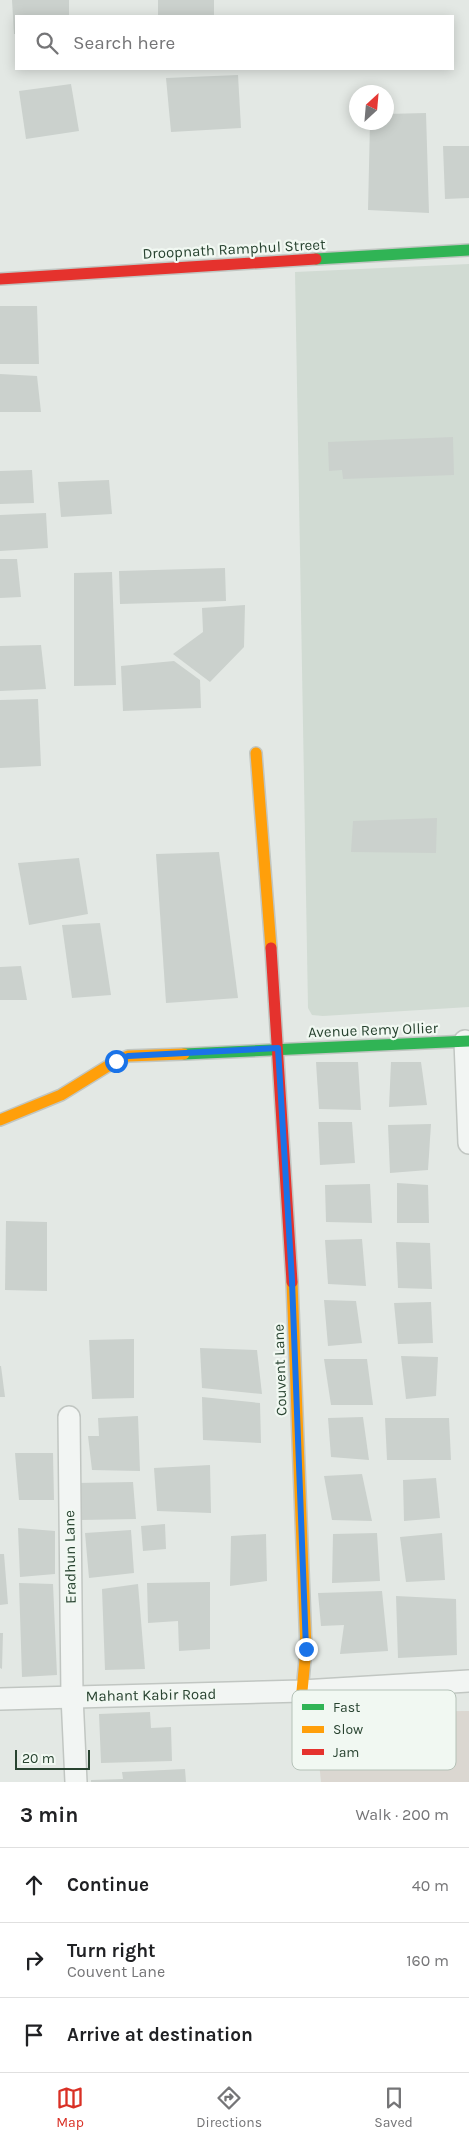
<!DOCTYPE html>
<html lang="en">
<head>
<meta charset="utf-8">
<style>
	:root { --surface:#fff; --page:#f2f2f2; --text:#202124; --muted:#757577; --line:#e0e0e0; --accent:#d93025 }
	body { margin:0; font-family:Karla,sans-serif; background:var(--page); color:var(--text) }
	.compass { position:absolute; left:349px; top:85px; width:45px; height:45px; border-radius:50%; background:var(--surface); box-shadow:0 2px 12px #0003; rotate:26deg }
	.scale { position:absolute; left:15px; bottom:12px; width:75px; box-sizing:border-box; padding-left:5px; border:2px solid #284330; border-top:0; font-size:14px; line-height:18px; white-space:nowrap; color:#284330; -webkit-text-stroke:4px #f1f8f2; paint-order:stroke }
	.stop { position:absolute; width:15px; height:15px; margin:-11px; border:4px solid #1a73e8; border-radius:50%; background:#fff }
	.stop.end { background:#1a73e8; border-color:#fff; box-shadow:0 1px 5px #0008 }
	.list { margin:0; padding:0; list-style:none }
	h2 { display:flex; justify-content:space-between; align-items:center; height:65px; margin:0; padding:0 20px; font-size:21px }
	h2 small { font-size:16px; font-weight:400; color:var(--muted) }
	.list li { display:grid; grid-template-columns:32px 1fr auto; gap:15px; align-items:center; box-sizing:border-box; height:75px; padding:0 20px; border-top:1px solid var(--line) }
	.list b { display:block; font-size:19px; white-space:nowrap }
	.list p { margin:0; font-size:16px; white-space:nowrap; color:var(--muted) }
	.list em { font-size:16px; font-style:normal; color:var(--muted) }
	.icon { flex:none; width:28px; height:28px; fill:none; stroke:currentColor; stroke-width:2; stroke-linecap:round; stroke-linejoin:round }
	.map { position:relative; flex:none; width:469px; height:1782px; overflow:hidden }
	.search { position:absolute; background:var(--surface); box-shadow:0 2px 12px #0003; left:15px; right:15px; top:15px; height:55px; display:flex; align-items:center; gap:12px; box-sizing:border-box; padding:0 18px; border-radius:0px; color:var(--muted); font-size:19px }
	.sheet { height:290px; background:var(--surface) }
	nav { display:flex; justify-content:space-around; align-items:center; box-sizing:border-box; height:70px; border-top:1px solid var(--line); background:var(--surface); font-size:14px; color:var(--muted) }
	nav a { display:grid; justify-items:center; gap:2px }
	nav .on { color:var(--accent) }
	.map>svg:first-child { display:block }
	.built { fill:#d1dbd3 }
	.green { fill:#dbd7d1 }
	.building { fill:#cbd1cd }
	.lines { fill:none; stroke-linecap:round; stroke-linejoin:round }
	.street-casing { stroke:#c1c6c2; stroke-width:24 }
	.fast-casing { stroke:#c1c6c2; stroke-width:14 }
	.slow-casing { stroke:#c1c6c2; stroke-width:14 }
	.jam-casing { stroke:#c1c6c2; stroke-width:14 }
	.street { stroke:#f2f5f3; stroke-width:21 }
	.fast { stroke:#30b455; stroke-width:11 }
	.slow { stroke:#ff9f0a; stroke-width:11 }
	.jam { stroke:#e5322d; stroke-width:11 }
	.route { stroke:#1a73e8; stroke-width:6 }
	.labels { text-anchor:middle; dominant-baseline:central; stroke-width:4.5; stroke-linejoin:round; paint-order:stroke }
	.street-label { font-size:15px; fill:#284330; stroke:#f1f8f2 }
	.key { fill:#f1f8f2; stroke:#b5c2b8; stroke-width:1 }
	.key-label { font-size:14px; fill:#284330 }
</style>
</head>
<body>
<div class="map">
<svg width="469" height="1782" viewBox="0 0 469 1782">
	<rect width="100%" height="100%" fill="#e3e8e4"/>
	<polygon class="built" points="469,264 469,1007 323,1016 312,1015 308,1008 295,272"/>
	<polygon class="green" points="469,1711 469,1782 321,1782 314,1712"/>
	<g class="building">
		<polygon points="12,0 69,0 69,16 16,16 16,34 14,34"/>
		<rect x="158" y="0" width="56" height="16"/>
		<polygon points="238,75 241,128 171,132 166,78"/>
		<polygon points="71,84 79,131 26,139 19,91"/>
		<polygon points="426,113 429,213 368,210 370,122 386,122 386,114"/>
		<polygon points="443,146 469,146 469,198 445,199"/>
		<polygon points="0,306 37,306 39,364 0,364"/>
		<polygon points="0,374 37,376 41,412 0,412"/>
		<polygon points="453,437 454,475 343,479 342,470 329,471 328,442"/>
		<polygon points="32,470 34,503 0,504 0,471"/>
		<polygon points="109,480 112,514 61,517 58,482"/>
		<polygon points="46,513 48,548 0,551 0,515"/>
		<polygon points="0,559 17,559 21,597 0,598"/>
		<polygon points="225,568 226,601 120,604 119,571"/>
		<polygon points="112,572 116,685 74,686 74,573"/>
		<polygon points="245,605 244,647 210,682 173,654 203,632 202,608"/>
		<polygon points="41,645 46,689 0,691 0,646"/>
		<polygon points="174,661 200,680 201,708 123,711 121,666"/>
		<polygon points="38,699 41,766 0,768 0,700"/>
		<polygon points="437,818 436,853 351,852 353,821"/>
		<polygon points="219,852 238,998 166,1003 156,854"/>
		<polygon points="79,858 88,914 29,925 18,863"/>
		<polygon points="100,923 111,995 72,998 62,925"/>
		<polygon points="21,966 27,1000 0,1000 0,967"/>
		<polygon points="316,1062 358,1062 361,1110 319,1109"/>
		<polygon points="391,1062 421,1062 427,1105 389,1107"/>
		<polygon points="318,1122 352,1122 355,1163 320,1165"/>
		<polygon points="431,1124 428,1170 390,1173 388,1125"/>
		<polygon points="397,1183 428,1185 429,1223 397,1223"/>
		<polygon points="370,1184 372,1223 326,1222 325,1185"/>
		<polygon points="6,1221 47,1222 47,1291 5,1290"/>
		<polygon points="362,1239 366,1286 328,1284 325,1240"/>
		<polygon points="396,1242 430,1243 432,1289 398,1288"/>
		<polygon points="324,1300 356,1301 362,1343 328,1346"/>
		<polygon points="431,1302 433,1343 398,1344 394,1303"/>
		<polygon points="134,1339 134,1398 92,1399 89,1340"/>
		<polygon points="200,1348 257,1350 262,1394 202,1388"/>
		<polygon points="401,1356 438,1357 436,1396 406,1399"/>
		<polygon points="324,1359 367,1359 373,1405 331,1405"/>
		<polygon points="0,1366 1,1366 5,1397 0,1397"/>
		<polygon points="202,1397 260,1403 261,1443 203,1440"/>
		<polygon points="138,1416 140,1471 92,1470 88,1436 99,1436 98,1418"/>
		<polygon points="363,1417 369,1460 331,1457 328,1418"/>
		<polygon points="385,1418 449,1418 451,1460 387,1460"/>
		<polygon points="15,1453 53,1453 54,1500 19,1500"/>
		<polygon points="210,1465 211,1513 157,1511 154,1468"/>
		<polygon points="362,1474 372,1521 332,1520 324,1476"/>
		<polygon points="436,1478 440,1518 404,1521 403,1480"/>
		<polygon points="133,1482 136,1519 81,1520 76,1483"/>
		<polygon points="165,1524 166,1549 143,1551 141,1526"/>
		<polygon points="18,1528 55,1531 55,1574 20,1577"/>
		<polygon points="131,1530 134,1573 89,1578 85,1533"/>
		<polygon points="377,1533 380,1581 332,1583 333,1534"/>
		<polygon points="442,1533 445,1580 406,1582 400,1537"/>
		<polygon points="266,1534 267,1581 230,1586 231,1536"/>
		<polygon points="0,1554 4,1554 8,1604 0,1605"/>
		<polygon points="210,1582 210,1649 179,1651 178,1621 148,1623 147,1583"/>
		<polygon points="19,1583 53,1584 57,1675 22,1677"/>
		<polygon points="138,1584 145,1669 105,1670 102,1589"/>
		<polygon points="382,1591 388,1651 340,1654 344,1625 321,1626 318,1593"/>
		<polygon points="396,1596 456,1599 457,1655 398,1658"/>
		<polygon points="0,1633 3,1633 2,1669 0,1668"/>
		<polygon points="150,1712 151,1728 171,1727 172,1761 101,1763 99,1714"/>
		<polygon points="185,1769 186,1782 91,1782 91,1780 123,1779 122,1772"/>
	</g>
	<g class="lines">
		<defs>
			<g id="street">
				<polyline points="465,1041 469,1143"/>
				<polyline points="69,1417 72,1696 76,1782"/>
				<polyline points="0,1699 302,1691 469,1681"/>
			</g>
			<g id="fast">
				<polyline points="316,259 469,250"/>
				<polyline points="184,1054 469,1041"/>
			</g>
			<g id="slow">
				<polyline points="256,753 271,948"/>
				<polyline points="0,1120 61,1095 116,1061 128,1056 184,1054"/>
				<polyline points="292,1282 306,1649 302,1691"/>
			</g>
			<g id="jam">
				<polyline points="0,279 316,259"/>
				<polyline points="271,948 292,1282"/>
			</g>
		</defs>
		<use href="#street" class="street-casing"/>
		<use href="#fast" class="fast-casing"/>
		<use href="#slow" class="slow-casing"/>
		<use href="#jam" class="jam-casing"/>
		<use href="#street" class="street"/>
		<use href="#fast" class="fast"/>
		<use href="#slow" class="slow"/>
		<use href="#jam" class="jam"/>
	</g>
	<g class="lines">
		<polyline class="route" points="116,1061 128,1056 278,1048 292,1281 306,1649"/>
	</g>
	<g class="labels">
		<g class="street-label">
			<text transform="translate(234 249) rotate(-3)">Droopnath Ramphul Street</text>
			<text transform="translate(373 1030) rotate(-2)">Avenue Remy Ollier</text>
			<text transform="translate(280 1370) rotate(-92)">Couvent Lane</text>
			<text transform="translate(70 1557) rotate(-91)">Eradhun Lane</text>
			<text transform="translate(151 1695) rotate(-1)">Mahant Kabir Road</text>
		</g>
	</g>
	<rect x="292" y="1690" width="164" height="80" rx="8" class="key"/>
	<rect x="302" y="1704" width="22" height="6" fill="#30b455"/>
	<rect x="302" y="1726" width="22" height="7" fill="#ff9f0a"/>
	<rect x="302" y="1749" width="22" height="6" fill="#e5322d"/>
	<g class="key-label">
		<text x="333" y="1712">Fast</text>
		<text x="333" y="1734">Slow</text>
		<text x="333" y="1757">Jam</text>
	</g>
</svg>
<svg class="compass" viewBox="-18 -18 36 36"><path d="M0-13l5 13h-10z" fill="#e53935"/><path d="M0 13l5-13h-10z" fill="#757577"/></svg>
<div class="scale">20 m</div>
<div class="stop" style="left:116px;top:1061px"></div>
<div class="stop end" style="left:306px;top:1649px"></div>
<div class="search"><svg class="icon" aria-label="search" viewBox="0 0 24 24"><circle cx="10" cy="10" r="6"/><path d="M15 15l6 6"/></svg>Search here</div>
</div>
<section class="sheet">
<h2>3 min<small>Walk · 200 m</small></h2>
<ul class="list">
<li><svg class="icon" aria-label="ahead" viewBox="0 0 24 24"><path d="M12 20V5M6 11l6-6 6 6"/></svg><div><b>Continue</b></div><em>40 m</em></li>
<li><svg class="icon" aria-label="right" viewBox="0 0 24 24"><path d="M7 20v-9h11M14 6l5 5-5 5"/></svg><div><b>Turn right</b><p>Couvent Lane</p></div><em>160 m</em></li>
<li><svg class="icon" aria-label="arrive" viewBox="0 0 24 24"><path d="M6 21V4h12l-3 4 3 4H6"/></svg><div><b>Arrive at destination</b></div></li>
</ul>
</section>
<nav>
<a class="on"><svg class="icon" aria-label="map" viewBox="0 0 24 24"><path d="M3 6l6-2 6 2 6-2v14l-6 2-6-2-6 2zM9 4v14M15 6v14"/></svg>Map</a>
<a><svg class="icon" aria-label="directions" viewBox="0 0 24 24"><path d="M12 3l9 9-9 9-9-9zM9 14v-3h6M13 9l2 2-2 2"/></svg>Directions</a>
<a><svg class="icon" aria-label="saved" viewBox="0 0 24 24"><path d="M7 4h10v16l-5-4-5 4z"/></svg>Saved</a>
</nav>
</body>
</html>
